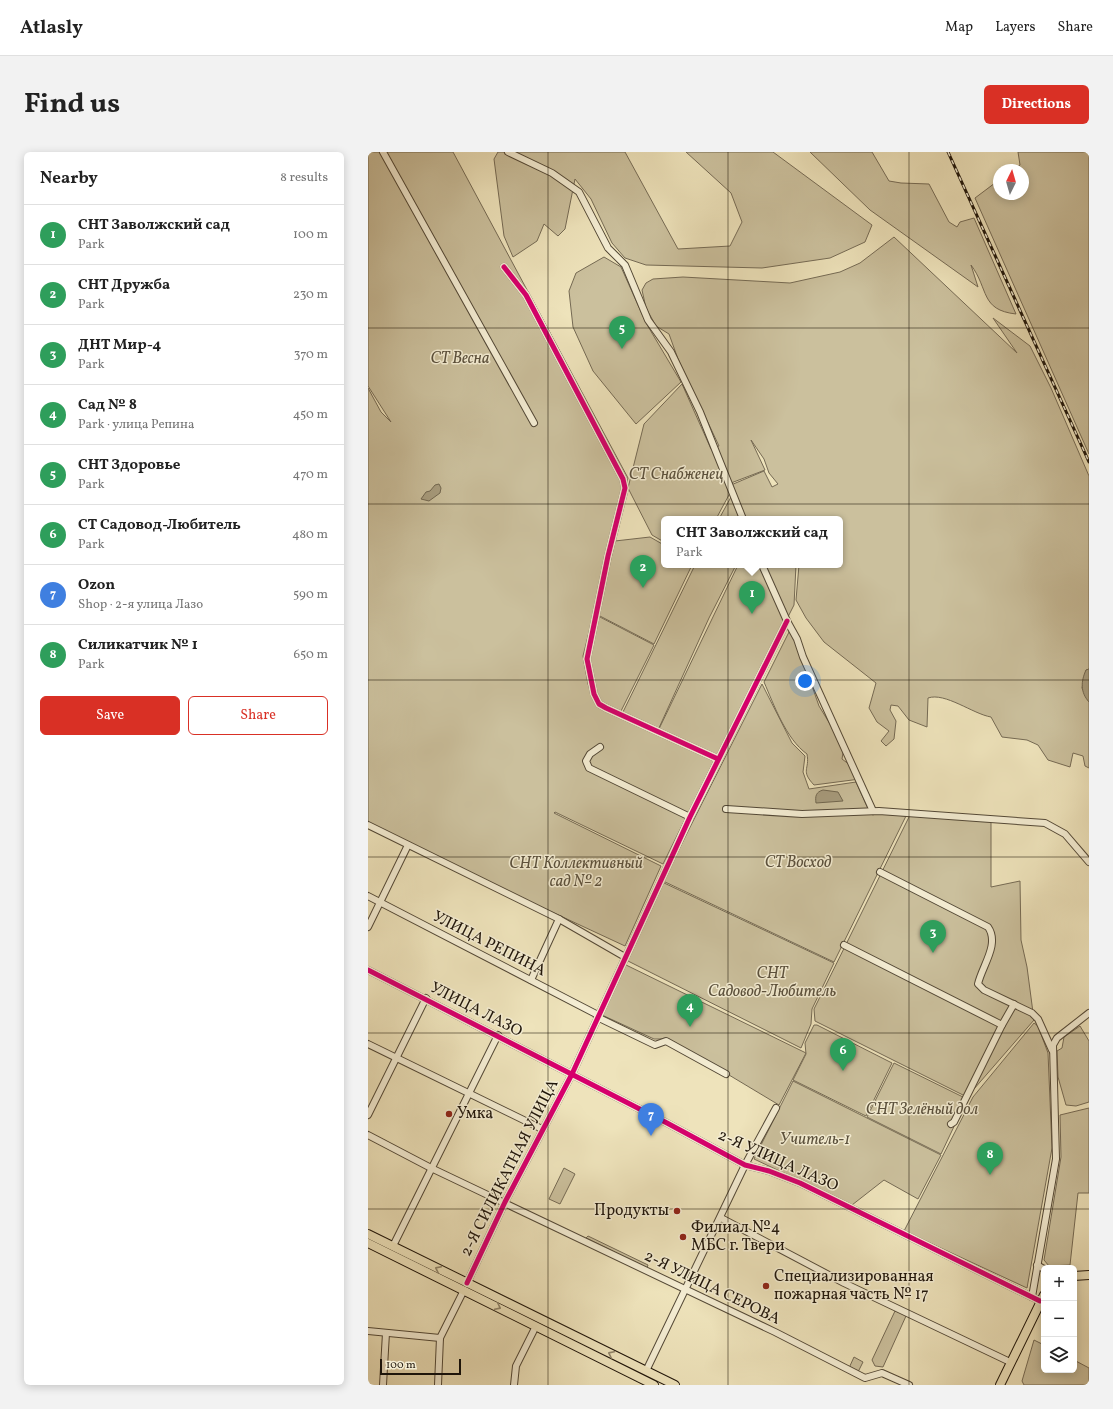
<!DOCTYPE html>
<html lang="en">
<head>
<meta charset="utf-8">
<style>
	:root { --surface:#fff; --page:#f2f2f2; --text:#222; --muted:#767676; --line:#e0e0e0; --accent:#d93025 }
	body { margin:0; font-family:Vollkorn,serif; background:var(--page); color:var(--text) }
	.controls { position:absolute; right:12px; bottom:12px; display:grid; overflow:hidden; border-radius:6px; box-shadow:0 2px 10px #0003 }
	.controls button { width:36px; height:36px; display:grid; place-items:center; padding:0; border:0; border-bottom:1px solid var(--line); background:var(--surface); color:var(--text); font:20px sans-serif }
	.compass { position:absolute; left:625px; top:12px; width:36px; height:36px; border-radius:50%; background:var(--surface); box-shadow:0 2px 10px #0003; rotate:5deg }
	.scale { position:absolute; left:12px; bottom:10px; width:81px; box-sizing:border-box; padding-left:4px; border:2px solid #1f150a; border-top:0; font-size:11px; line-height:14px; white-space:nowrap; color:#1f150a; -webkit-text-stroke:3px #f4edd3; paint-order:stroke }
	.you { position:absolute; left:437px; top:529px; width:14px; height:14px; margin:-10px; border:3px solid #fff; border-radius:50%; background:#1a73e8; box-shadow:0 0 0 6px #1a73e833 }
	.badge { display:grid; place-items:center; width:26px; height:26px; border-radius:50%; background:var(--accent); color:#fff; font-size:13px; font-weight:700 }
	.pin { position:absolute; translate:-50% -33px; filter:drop-shadow(0 1px 2px #0008) }
	.pin::after { content:''; position:absolute; top:21px; width:14px; height:12px; background:inherit; clip-path:polygon(0 0,100% 0,50% 100%) }
	.popup { position:absolute; left:293px; top:364px; width:182px; height:52px; box-sizing:border-box; display:grid; place-content:center; border-radius:6px; background:var(--surface); filter:drop-shadow(0 1px 3px #0005); font-size:13px; white-space:nowrap; color:var(--muted) }
	.popup b { font-size:15px; color:var(--text) }
	.popup::after { content:''; position:absolute; left:50%; top:100%; margin-left:-8px; border:8px solid transparent; border-top-color:var(--surface) }
	.list { margin:0; padding:0; list-style:none }
	h2 { display:flex; justify-content:space-between; align-items:center; height:52px; margin:0; padding:0 16px; font-size:17px }
	h2 small { font-size:13px; font-weight:400; color:var(--muted) }
	.list li { display:grid; grid-template-columns:26px 1fr auto; gap:12px; align-items:center; box-sizing:border-box; height:60px; padding:0 16px; border-top:1px solid var(--line) }
	.list b { display:block; font-size:15px; white-space:nowrap }
	.list p { margin:0; font-size:13px; white-space:nowrap; color:var(--muted) }
	.list em { font-size:13px; font-style:normal; color:var(--muted) }
	.actions { display:flex; gap:8px; padding:12px 16px }
	.actions a { flex:1; padding:9px 0; border:1px solid var(--accent); border-radius:6px; text-align:center; font-size:14px; color:var(--accent) }
	.actions .main { background:var(--accent); color:#fff }
	.icon { flex:none; width:22px; height:22px; fill:none; stroke:currentColor; stroke-width:2; stroke-linecap:round; stroke-linejoin:round }
	.map { position:relative; flex:none; width:721px; height:1233px; overflow:hidden; border-radius:6px }
	header { display:flex; align-items:center; gap:24px; box-sizing:border-box; height:56px; padding:0 20px; background:var(--surface); border-bottom:1px solid var(--line) }
	header strong { font-size:19px }
	nav { display:flex; gap:22px; margin-inline-start:auto; font-size:14px }
	.intro { display:flex; align-items:center; justify-content:space-between; box-sizing:border-box; height:96px; padding:0 24px }
	h1 { margin:0; font-size:28px }
	.button { padding:10px 18px; border-radius:6px; background:var(--accent); color:#fff; font-size:14px; font-weight:700 }
	main { display:flex; gap:24px; padding:0 24px }
	aside { flex:1; background:var(--surface); border-radius:6px; box-shadow:0 2px 10px #0003 }
	.map>svg:first-child { display:block }
	.green { fill:#cbc09d; stroke:#756a54; fill-rule:evenodd }
	.water { fill:#a89d7f; stroke:#716750 }
	.lines { fill:none; stroke-linecap:round; stroke-linejoin:round }
	.minor-casing { stroke:#534836; stroke-width:8 }
	.major-casing { stroke:#1f150a; stroke-width:10 }
	.minor { stroke:#f4edd3; stroke-width:6 }
	.major { stroke:#eee3bb; stroke-width:8 }
	.rail-casing { stroke:#1f150a; stroke-width:3 }
	.rail { stroke:#f4edd3; stroke-width:1.5; stroke-dasharray:4.5; stroke-linecap:butt }
	.cycleway-casing { stroke:#f4edd3; stroke-width:8 }
	.cycleway { stroke:#d6006c; stroke-width:5 }
	.oneway { stroke:#91866b }
	.grid { fill:none; stroke:#1f150a; stroke-width:1; stroke-opacity:0.55 }
	.poi-dot { fill:#8f2418; stroke:#f4edd3; stroke-width:1.5 }
	.labels { text-anchor:middle; dominant-baseline:central; stroke-width:3; stroke-linejoin:round; paint-order:stroke }
	.park-label { font-size:16px; font-style:italic; fill:#5b513d; stroke:#f4edd3 }
	.street-label { font-size:16px; fill:#1f150a; stroke:#f4edd3 }
	.poi-label { font-size:16px; fill:#1f150a; stroke:#f4edd3; text-anchor:start }
</style>
</head>
<body>
<header>
<strong>Atlasly</strong>
<nav><a>Map</a><a>Layers</a><a>Share</a></nav>
</header>
<div class="intro"><h1>Find us</h1><a class="button">Directions</a></div>
<main>
<aside>
<h2>Nearby<small>8 results</small></h2>
<ul class="list">
<li><span class="badge" style="background:#2e9e5b">1</span><div><b>СНТ Заволжский сад</b><p>Park</p></div><em>100 m</em></li>
<li><span class="badge" style="background:#2e9e5b">2</span><div><b>СНТ Дружба</b><p>Park</p></div><em>230 m</em></li>
<li><span class="badge" style="background:#2e9e5b">3</span><div><b>ДНТ Мир-4</b><p>Park</p></div><em>370 m</em></li>
<li><span class="badge" style="background:#2e9e5b">4</span><div><b>Сад № 8</b><p>Park · улица Репина</p></div><em>450 m</em></li>
<li><span class="badge" style="background:#2e9e5b">5</span><div><b>СНТ Здоровье</b><p>Park</p></div><em>470 m</em></li>
<li><span class="badge" style="background:#2e9e5b">6</span><div><b>СТ Садовод-Любитель</b><p>Park</p></div><em>480 m</em></li>
<li><span class="badge" style="background:#3f7fe0">7</span><div><b>Ozon</b><p>Shop · 2-я улица Лазо</p></div><em>590 m</em></li>
<li><span class="badge" style="background:#2e9e5b">8</span><div><b>Силикатчик № 1</b><p>Park</p></div><em>650 m</em></li>
</ul>
<div class="actions"><a class="main">Save</a><a>Share</a></div>
</aside>
<div class="map">
<svg width="721" height="1233" viewBox="0 0 721 1233">
	<rect width="100%" height="100%" fill="#eee3bb"/>
	<filter id="stains"><feTurbulence type="fractalNoise" baseFrequency=".005" numOctaves="4"/><feColorMatrix values="0 0 0 0 .2 0 0 0 0 .09 0 0 0 0 .02 0 0 0 .5 -.17"/></filter>
	<radialGradient id="worn" r=".72"><stop offset=".6" stop-color="#630" stop-opacity="0"/><stop offset="1" stop-color="#630" stop-opacity=".3"/></radialGradient>
	<g class="green">
		<polygon points="0,0 85,0 260,326 215,504 220,532 228,553 346,609 295,712 187,660 186,661 293,714 257,794 143,741 0,670 0,236 13,260 23,270 0,234"/>
		<polygon points="130,0 257,0 310,97 362,94 374,70 363,41 318,0 405,0 504,73 497,90 462,106 394,116 278,113 257,106 244,91 223,47 207,27 197,77 190,84 176,72 169,89 145,105 136,84 126,7"/>
		<path d="M442,0H504L521,29L533,31L561,32L581,70L589,75L592,70L606,66L648,162C612,158 621,137 603,113L610,135L502,58Z"/>
		<polygon points="650,0 721,0 721,302 607,46 631,28 631,42 655,42 655,18 645,18 652,13"/>
		<path d="M526,85L649,201L625,166L662,194L683,236L721,324V517L718,518L714,536L721,550V616L717,614L715,604L705,601L702,615L680,608L670,593L659,588L634,585L623,565C605,562 577,540 560,546L559,575L541,568L530,554L523,553L522,558L528,569L526,587L518,594L513,589L521,579L509,570L501,556L508,531L456,490L438,466L428,448L431,413H472V367H376L362,341L348,367H296V390L284,383L260,336L276,272L314,232L343,297L351,294L310,207L301,182L288,174L278,156L274,138L278,131L285,127L315,125L422,131L472,120L492,111ZM383,288L396,307L401,321L410,332L404,335L396,319L363,333V331L397,318Z"/>
		<polygon points="236,105 253,115 278,171 313,230 268,272 225,219 205,175 201,139 208,121"/>
		<polygon points="363,345 373,367 351,367"/>
		<polygon points="282,385 296,393 296,413 324,413 286,492 230,463 247,389"/>
		<polygon points="327,413 368,413 341,466 290,578 254,562"/>
		<polygon points="370,413 428,413 426,453 349,605 290,579"/>
		<polygon points="230,464 286,493 252,561 233,550 224,529 221,507"/>
		<path d="M422,478L426,483L451,554L476,595L474,607L482,613L492,627L446,633C432,618 442,618 439,602C418,587 406,553 396,530Z"/>
		<polygon points="394,532 424,591 437,604 435,620 441,637 488,630 502,661 538,664 466,810 295,729"/>
		<polygon points="542,663 623,669 623,735 652,729 653,788 659,815 666,868 599,945 447,869 446,857"/>
		<polygon points="294,730 466,811 444,857 443,872 433,896 256,807"/>
		<polygon points="256,812 438,901 411,953 301,887 286,887 234,863"/>
		<polygon points="666,871 670,874 680,901 684,996 659,1136 536,1079 605,945"/>
		<polygon points="446,873 449,873 524,911 498,964 425,928 438,902 437,891"/>
		<polygon points="712,874 721,889 721,950 708,954 698,953 690,925 689,899 694,896 696,885"/>
		<polygon points="526,911 599,947 573,1002 499,965"/>
		<polygon points="425,929 573,1003 550,1047 516,1028 484,1053 386,1007"/>
		<polygon points="721,956 721,1041 710,1041 702,1113 681,1114 676,1108 693,1005 692,963"/>
		<polygon points="196,1016 207,1022 192,1052 181,1047"/>
		<polygon points="220,1084 280,1113 279,1116 218,1086"/>
		<polygon points="527,1159 537,1162 538,1164 515,1215 507,1214 504,1208"/>
		<polygon points="666,1188 676,1193 676,1218 706,1218 706,1208 721,1216 721,1233 656,1233 654,1229"/>
		<polygon points="486,1205 495,1210 490,1220 481,1216"/>
	</g>
	<g class="water">
		<polygon points="71,332 73,336 72,341 61,349 53,347 58,340 62,339 67,333"/>
		<path d="M721,517V550C712,540 713,529 718,518Z"/>
		<path d="M455,638L470,640L475,649L448,651C447,644 448,640 455,638Z"/>
	</g>
	<g class="lines">
		<defs>
			<g id="minor">
				<polyline points="15,0 166,271"/>
				<polyline points="140,0 184,21 211,40 240,96 257,113 280,168 303,200 332,260 375,367"/>
				<polyline points="136,115 158,143 255,327 257,336 240,404 219,507 226,542 231,552 238,556 350,607"/>
				<polyline points="394,413 419,469 429,487 435,505 505,659"/>
				<polyline points="232,595 222,602 218,609 221,616 322,665"/>
				<polyline points="358,657 434,662 511,659 677,671 697,682 721,710"/>
				<polyline points="0,673 191,767 257,805"/>
				<path d="M512,720L620,775C632,792 614,814 610,832L616,838L664,861L670,867L684,898"/>
				<polyline points="0,744 230,863"/>
				<polyline points="0,775 40,693"/>
				<polyline points="476,793 634,873"/>
				<polyline points="0,818 299,971 377,1013 401,1019 432,1031 672,1149"/>
				<polyline points="163,828 191,767"/>
				<polyline points="229,865 287,893 298,889 358,922"/>
				<polyline points="0,892 174,977"/>
				<polyline points="0,963 58,846"/>
				<polyline points="583,972 586,970 634,873 646,852"/>
				<polyline points="0,983 63,1016 407,1180 497,1226 514,1221 541,1233"/>
				<polyline points="353,1066 476,1131 642,1210"/>
				<polyline points="25,1094 130,883"/>
				<polyline points="669,1113 676,1117"/>
				<polyline points="99,1131 137,1050 204,922 322,665 419,469"/>
				<polyline points="664,1145 688,1007 685,893 689,886 721,861"/>
				<polyline points="0,1179 72,1186"/>
				<polyline points="278,1219 377,1013 408,956"/>
				<polyline points="15,1233 18,1181"/>
				<polyline points="70,1233 72,1186 96,1138"/>
				<polyline points="146,1233 148,1214 168,1174"/>
			</g>
			<g id="major">
				<polyline points="0,1082 307,1233"/>
				<polyline points="0,1091 286,1233"/>
				<polyline points="706,1124 721,1123"/>
				<polyline points="632,1233 676,1143"/>
			</g>
		</defs>
		<use href="#minor" class="minor-casing"/>
		<use href="#major" class="major-casing"/>
		<use href="#minor" class="minor"/>
		<use href="#major" class="major"/>
		<defs>
			<polyline id="rail" points="580,0 721,310"/>
		</defs>
		<use href="#rail" class="rail-casing"/>
		<use href="#rail" class="rail"/>
		<defs>
			<g id="cycleway">
				<polyline points="136,115 158,143 255,327 257,336 240,404 219,507 226,542 231,552 238,556 350,607"/>
				<polyline points="0,818 299,971 377,1013 401,1019 432,1031 672,1149"/>
				<polyline points="99,1131 137,1050 204,922 322,665 419,469"/>
			</g>
		</defs>
		<use href="#cycleway" class="cycleway-casing"/>
		<use href="#cycleway" class="cycleway"/>
	</g>
	<defs><path id="oneway-chevron" d="M-2-3.5L2.5 0L-2 3.5" fill="none" stroke-width="1.6" stroke-linecap="round" stroke-linejoin="round"/></defs>
	<g class="oneway">
		<use href="#oneway-chevron" transform="translate(70 1117) rotate(-154)"/>
		<use href="#oneway-chevron" transform="translate(130 1155) rotate(26)"/>
		<use href="#oneway-chevron" transform="translate(243 1202) rotate(-154)"/>
	</g>
	<path class="grid" d="M180,0V1233M360,0V1233M541,0V1233M0,176H721M0,352H721M0,528H721M0,705H721M0,881H721M0,1057H721"/>
	<g class="poi-dot">
		<circle cx="81" cy="962" r="4"/>
		<circle cx="309" cy="1059" r="4"/>
		<circle cx="315" cy="1085" r="4"/>
		<circle cx="398" cy="1134" r="4"/>
	</g>
	<g class="labels">
		<g class="park-label">
			<text x="92" y="207">СТ Весна</text>
			<text x="308" y="323">СТ Снабженец</text>
			<text x="430" y="711">СТ Восход</text>
			<text x="208" y="712">СНТ Коллективный<tspan x="208" dy="18">сад № 2</tspan></text>
			<text x="404" y="822">СНТ<tspan x="404" dy="18">Садовод-Любитель</tspan></text>
			<text x="554" y="958">СНТ Зелёный дол</text>
			<text x="447" y="988">Учитель-1</text>
		</g>
		<g class="street-label">
			<text transform="translate(121 792) rotate(27)">УЛИЦА РЕПИНА</text>
			<text transform="translate(108 858) rotate(27)">УЛИЦА ЛАЗО</text>
			<text transform="translate(410 1009) rotate(24)">2-Я УЛИЦА ЛАЗО</text>
			<text transform="translate(142 1016) rotate(-63)">2-Я СИЛИКАТНАЯ УЛИЦА</text>
			<text transform="translate(344 1136) rotate(26)">2-Я УЛИЦА СЕРОВА</text>
		</g>
		<g class="poi-label">
			<text x="89" y="962">Умка</text>
			<text x="301" y="1059" text-anchor="end">Продукты</text>
			<text x="323" y="1076">Филиал №4<tspan x="323" dy="18">МБС г. Твери</tspan></text>
			<text x="406" y="1125">Специализированная<tspan x="406" dy="18">пожарная часть № 17</tspan></text>
		</g>
	</g>
	<rect width="100%" height="100%" filter="url(#stains)"/>
	<rect width="100%" height="100%" fill="url(#worn)"/>
</svg>
<div class="controls">
<button>+</button>
<button>−</button>
<button><svg class="icon" aria-label="layers" viewBox="0 0 24 24"><path d="M12 4l9 5-9 5-9-5zM3 14l9 5 9-5"/></svg></button>
</div>
<svg class="compass" viewBox="-18 -18 36 36"><path d="M0-13l5 13h-10z" fill="#e53935"/><path d="M0 13l5-13h-10z" fill="#767676"/></svg>
<div class="scale">100 m</div>
<div class="you"></div>
<div class="pin badge" style="left:384px;top:462px;background:#2e9e5b">1</div>
<div class="popup"><b>СНТ Заволжский сад</b>Park</div>
<div class="pin badge" style="left:275px;top:436px;background:#2e9e5b">2</div>
<div class="pin badge" style="left:565px;top:801px;background:#2e9e5b">3</div>
<div class="pin badge" style="left:322px;top:875px;background:#2e9e5b">4</div>
<div class="pin badge" style="left:254px;top:197px;background:#2e9e5b">5</div>
<div class="pin badge" style="left:475px;top:919px;background:#2e9e5b">6</div>
<div class="pin badge" style="left:283px;top:984px;background:#3f7fe0">7</div>
<div class="pin badge" style="left:622px;top:1023px;background:#2e9e5b">8</div>
</div>
</main>
</body>
</html>
